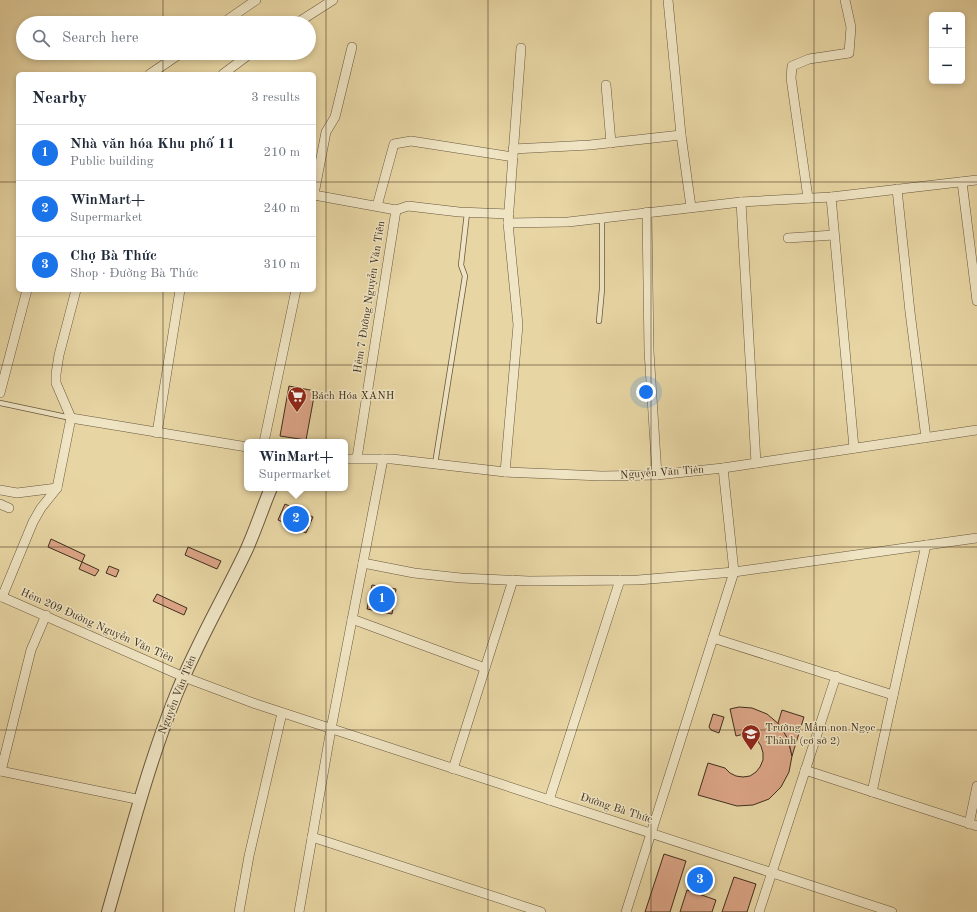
<!DOCTYPE html>
<html lang="en">
<head>
<meta charset="utf-8">
<style>
	:root { --surface:#fff; --page:#f2f2f3; --text:#1f2937; --muted:#747a83; --line:#e0e1e3; --accent:#1a73e8 }
	body { margin:0; font-family:"Old Standard TT",serif; background:var(--page); color:var(--text) }
	.controls { position:absolute; right:12px; top:12px; display:grid; overflow:hidden; border-radius:6px; box-shadow:0 2px 6px #0003 }
	.controls button { width:36px; height:36px; display:grid; place-items:center; padding:0; border:0; border-bottom:1px solid var(--line); background:var(--surface); color:var(--text); font:20px sans-serif }
	.you { position:absolute; left:646px; top:392px; width:14px; height:14px; margin:-10px; border:3px solid #fff; border-radius:50%; background:#1a73e8; box-shadow:0 0 0 6px #1a73e833 }
	.badge { display:grid; place-items:center; width:26px; height:26px; border-radius:50%; background:var(--accent); color:#fff; font-size:13px; font-weight:700 }
	.pin { position:absolute; translate:-50% -50%; border:2px solid #fff; box-shadow:0 1px 4px #0006 }
	.popup { position:absolute; left:244px; top:439px; width:104px; height:52px; box-sizing:border-box; display:grid; place-content:center; border-radius:6px; background:var(--surface); filter:drop-shadow(0 1px 3px #0005); font-size:13px; white-space:nowrap; color:var(--muted) }
	.popup b { font-size:15px; color:var(--text) }
	.popup::after { content:''; position:absolute; left:50%; top:100%; margin-left:-8px; border:8px solid transparent; border-top-color:var(--surface) }
	.list { margin:0; padding:0; list-style:none }
	h2 { display:flex; justify-content:space-between; align-items:center; height:52px; margin:0; padding:0 16px; font-size:17px }
	h2 small { font-size:13px; font-weight:400; color:var(--muted) }
	.list li { display:grid; grid-template-columns:26px 1fr auto; gap:12px; align-items:center; box-sizing:border-box; height:56px; padding:0 16px; border-top:1px solid var(--line) }
	.list b { display:block; font-size:15px; white-space:nowrap }
	.list p { margin:0; font-size:13px; white-space:nowrap; color:var(--muted) }
	.list em { font-size:13px; font-style:normal; color:var(--muted) }
	.icon { flex:none; width:22px; height:22px; fill:none; stroke:currentColor; stroke-width:2; stroke-linecap:round; stroke-linejoin:round }
	.map { position:relative; flex:none; width:977px; height:912px; overflow:hidden }
	.search { position:absolute; background:var(--surface); box-shadow:0 2px 6px #0003; left:16px; top:16px; width:300px; height:44px; display:flex; align-items:center; gap:10px; box-sizing:border-box; padding:0 14px; border-radius:22px; color:var(--muted); font-size:15px }
	.panel { position:absolute; background:var(--surface); box-shadow:0 2px 6px #0003; left:16px; top:72px; width:300px; height:220px; border-radius:6px }
	.map>svg:first-child { display:block }
	.building { fill:#dba486; stroke:#3e2e1c }
	.lines { fill:none; stroke-linecap:round; stroke-linejoin:round }
	.service-casing { stroke:#68583e; stroke-width:6 }
	.minor-casing { stroke:#68583e; stroke-width:10 }
	.tertiary-casing { stroke:#68583e; stroke-width:14 }
	.service { stroke:#efe4c3; stroke-width:4.5 }
	.minor { stroke:#efe4c3; stroke-width:9 }
	.tertiary { stroke:#efe4c3; stroke-width:12 }
	.grid { fill:none; stroke:#3e2e1c; stroke-width:1; stroke-opacity:0.55 }
	.labels { text-anchor:middle; dominant-baseline:central; stroke-width:3; stroke-linejoin:round; paint-order:stroke }
	.street-label { font-size:11px; fill:#3e2e1c; stroke:#efe4c3 }
	.poi-label { font-size:11px; fill:#3e2e1c; stroke:#efe4c3; text-anchor:start }
</style>
</head>
<body>
<div class="map">
<svg width="977" height="912" viewBox="0 0 977 912">
	<rect width="100%" height="100%" fill="#e7d5a3"/>
	<filter id="stains"><feTurbulence type="fractalNoise" baseFrequency=".005" numOctaves="4"/><feColorMatrix values="0 0 0 0 .2 0 0 0 0 .09 0 0 0 0 .02 0 0 0 .5 -.17"/></filter>
	<radialGradient id="worn" r=".72"><stop offset=".6" stop-color="#630" stop-opacity="0"/><stop offset="1" stop-color="#630" stop-opacity=".3"/></radialGradient>
	<g class="building">
		<polygon points="289,386 315,391 306,440 280,436"/>
		<polygon points="285,504 313,517 306,533 278,520"/>
		<polygon points="51,539 85,555 82,562 48,547"/>
		<polygon points="188,547 221,561 217,569 185,555"/>
		<polygon points="82,562 99,570 95,576 79,569"/>
		<polygon points="109,566 119,570 116,577 106,573"/>
		<polygon points="372,585 396,589 392,614 367,609"/>
		<polygon points="157,594 187,608 184,615 153,601"/>
		<polygon points="739,707 752,708 767,714 780,725 788,739 792,756 789,772 781,787 769,799 753,805 737,806 698,795 708,763 725,768 730,773 736,776 743,777 750,776 756,772 760,767 763,760 763,753 761,746 757,740 751,736 744,734 736,736 730,709"/>
		<polygon points="782,710 804,717 792,756 788,739 778,723"/>
		<polygon points="713,714 724,717 719,733 711,730 709,727"/>
		<polygon points="664,854 686,861 670,912 645,912"/>
		<polygon points="734,877 756,884 747,912 722,912"/>
		<polygon points="687,890 716,900 712,912 680,912"/>
	</g>
	<g class="lines">
		<defs>
			<g id="service">
				<polyline points="599,321 602,289 602,218"/>
				<polyline points="0,403 71,418"/>
				<polyline points="435,464 465,276 461,265 467,213"/>
			</g>
			<g id="minor">
				<polyline points="668,0 681,135 691,207"/>
				<polyline points="223,23 256,0"/>
				<polyline points="297,23 333,0"/>
				<polyline points="150,74 181,53"/>
				<polyline points="223,74 251,53"/>
				<polyline points="606,85 611,143"/>
				<polyline points="513,149 590,145 681,135"/>
				<polyline points="962,182 977,301"/>
				<polyline points="897,189 910,312 926,438"/>
				<polyline points="314,194 326,132 335,117 352,47"/>
				<polyline points="314,195 396,210 408,206 459,212 509,214"/>
				<polyline points="831,197 854,448"/>
				<polyline points="808,198 791,78 792,66 809,59 849,53 851,27 845,0"/>
				<polyline points="741,202 756,463"/>
				<polyline points="377,206 394,144 411,141 513,157"/>
				<polyline points="647,212 649,351 657,475"/>
				<polyline points="508,223 568,222 741,202 831,197 977,180"/>
				<polyline points="788,238 834,235"/>
				<polyline points="0,393 27,290"/>
				<polyline points="71,418 247,447"/>
				<polyline points="71,418 56,383 56,374 59,355 76,290"/>
				<polyline points="157,433 180,290"/>
				<polyline points="264,442 296,290"/>
				<polyline points="357,458 396,210"/>
				<polyline points="345,459 392,459 505,472 602,476 657,475 723,468 977,430"/>
				<polyline points="505,472 518,325 508,223 521,48"/>
				<polyline points="0,490 17,493 57,488"/>
				<polyline points="0,504 9,508"/>
				<polyline points="363,563 414,573 461,578 529,581 638,580 734,572 977,538"/>
				<polyline points="0,596 184,677 256,704 892,912"/>
				<polyline points="2,597 33,522 41,508 57,488 71,418"/>
				<polyline points="352,619 485,668"/>
				<polyline points="713,638 893,695"/>
				<polyline points="453,769 513,580"/>
				<polyline points="805,770 977,826"/>
				<polyline points="0,771 141,800"/>
				<polyline points="1,771 31,650 46,615"/>
				<polyline points="872,792 926,545"/>
				<polyline points="549,800 620,580"/>
				<polyline points="969,824 977,786"/>
				<polyline points="312,837 541,912"/>
				<polyline points="239,912 249,856 282,713"/>
				<polyline points="299,912 331,729 383,459"/>
				<polyline points="626,912 734,572 723,468"/>
				<polyline points="759,912 836,676"/>
			</g>
			<path id="tertiary" d="M108,912C129,839 148,765 176,695C196,645 222,601 245,553C255,532 262,509 271,488"/>
		</defs>
		<use href="#service" class="service-casing"/>
		<use href="#minor" class="minor-casing"/>
		<use href="#tertiary" class="tertiary-casing"/>
		<use href="#service" class="service"/>
		<use href="#minor" class="minor"/>
		<use href="#tertiary" class="tertiary"/>
	</g>
	<path class="grid" d="M163,0V23M326,0V912M488,0V912M651,0V912M814,0V912M163,53V74M0,182H18M314,182H977M163,290V912M0,365H977M0,547H977M0,730H977"/>
	<defs>
		<symbol id="supermarket-pin" viewBox="-11 -11 22 30"><path d="M0 17L-7.5 6A9.5 9.5 0 1 1 7.5 6Z" fill="#8f2418" stroke="#efe4c3"/><path d="M-6-5.5h2.5l.6 2H6L4.5 2H-2.5L-4.4-4H-6ZM-1.5 3.2a1.3 1.3 0 1 0 .1 0ZM3 3.2a1.3 1.3 0 1 0 .1 0Z" fill="#fff"/></symbol>
		<symbol id="school-pin" viewBox="-11 -11 22 30"><path d="M0 17L-7.5 6A9.5 9.5 0 1 1 7.5 6Z" fill="#8f2418" stroke="#efe4c3"/><path d="M0-5L7-2L0 1L-7-2ZM-4 1L0 2.5L4 1V4Q0 6-4 4Z" fill="#fff"/></symbol>
	</defs>
	<g fill-rule="evenodd">
		<use href="#supermarket-pin" x="286" y="385" width="22" height="30"/>
		<use href="#school-pin" x="740" y="723" width="22" height="30"/>
	</g>
	<g class="labels">
		<g class="street-label">
			<text transform="translate(370 297) rotate(-81)">Hẻm 7 Đường Nguyễn Văn Tiên</text>
			<text transform="translate(662 473) rotate(-4)">Nguyễn Văn Tiên</text>
			<text transform="translate(97 626) rotate(24)">Hẻm 209 Đường Nguyễn Văn Tiên</text>
			<text transform="translate(178 695) rotate(-68)">Nguyễn Văn Tiên</text>
			<text transform="translate(616 809) rotate(18)">Đường Bà Thức</text>
		</g>
		<g class="poi-label">
			<text x="311" y="396">Bách Hóa XANH</text>
			<text x="765" y="728">Trường Mầm non Ngọc<tspan x="765" dy="13">Thành (cơ sở 2)</tspan></text>
		</g>
	</g>
	<rect width="100%" height="100%" filter="url(#stains)"/>
	<rect width="100%" height="100%" fill="url(#worn)"/>
</svg>
<div class="controls">
<button>+</button>
<button>−</button>
</div>
<div class="you"></div>
<div class="pin badge" style="left:382px;top:599px">1</div>
<div class="pin badge" style="left:296px;top:519px">2</div>
<div class="popup"><b>WinMart+</b>Supermarket</div>
<div class="pin badge" style="left:700px;top:880px">3</div>
<div class="search"><svg class="icon" aria-label="search" viewBox="0 0 24 24"><circle cx="10" cy="10" r="6"/><path d="M15 15l6 6"/></svg>Search here</div>
<section class="panel">
<h2>Nearby<small>3 results</small></h2>
<ul class="list">
<li><span class="badge">1</span><div><b>Nhà văn hóa Khu phố 11</b><p>Public building</p></div><em>210 m</em></li>
<li><span class="badge">2</span><div><b>WinMart+</b><p>Supermarket</p></div><em>240 m</em></li>
<li><span class="badge">3</span><div><b>Chợ Bà Thức</b><p>Shop · Đường Bà Thức</p></div><em>310 m</em></li>
</ul>
</section>
</div>
</body>
</html>
